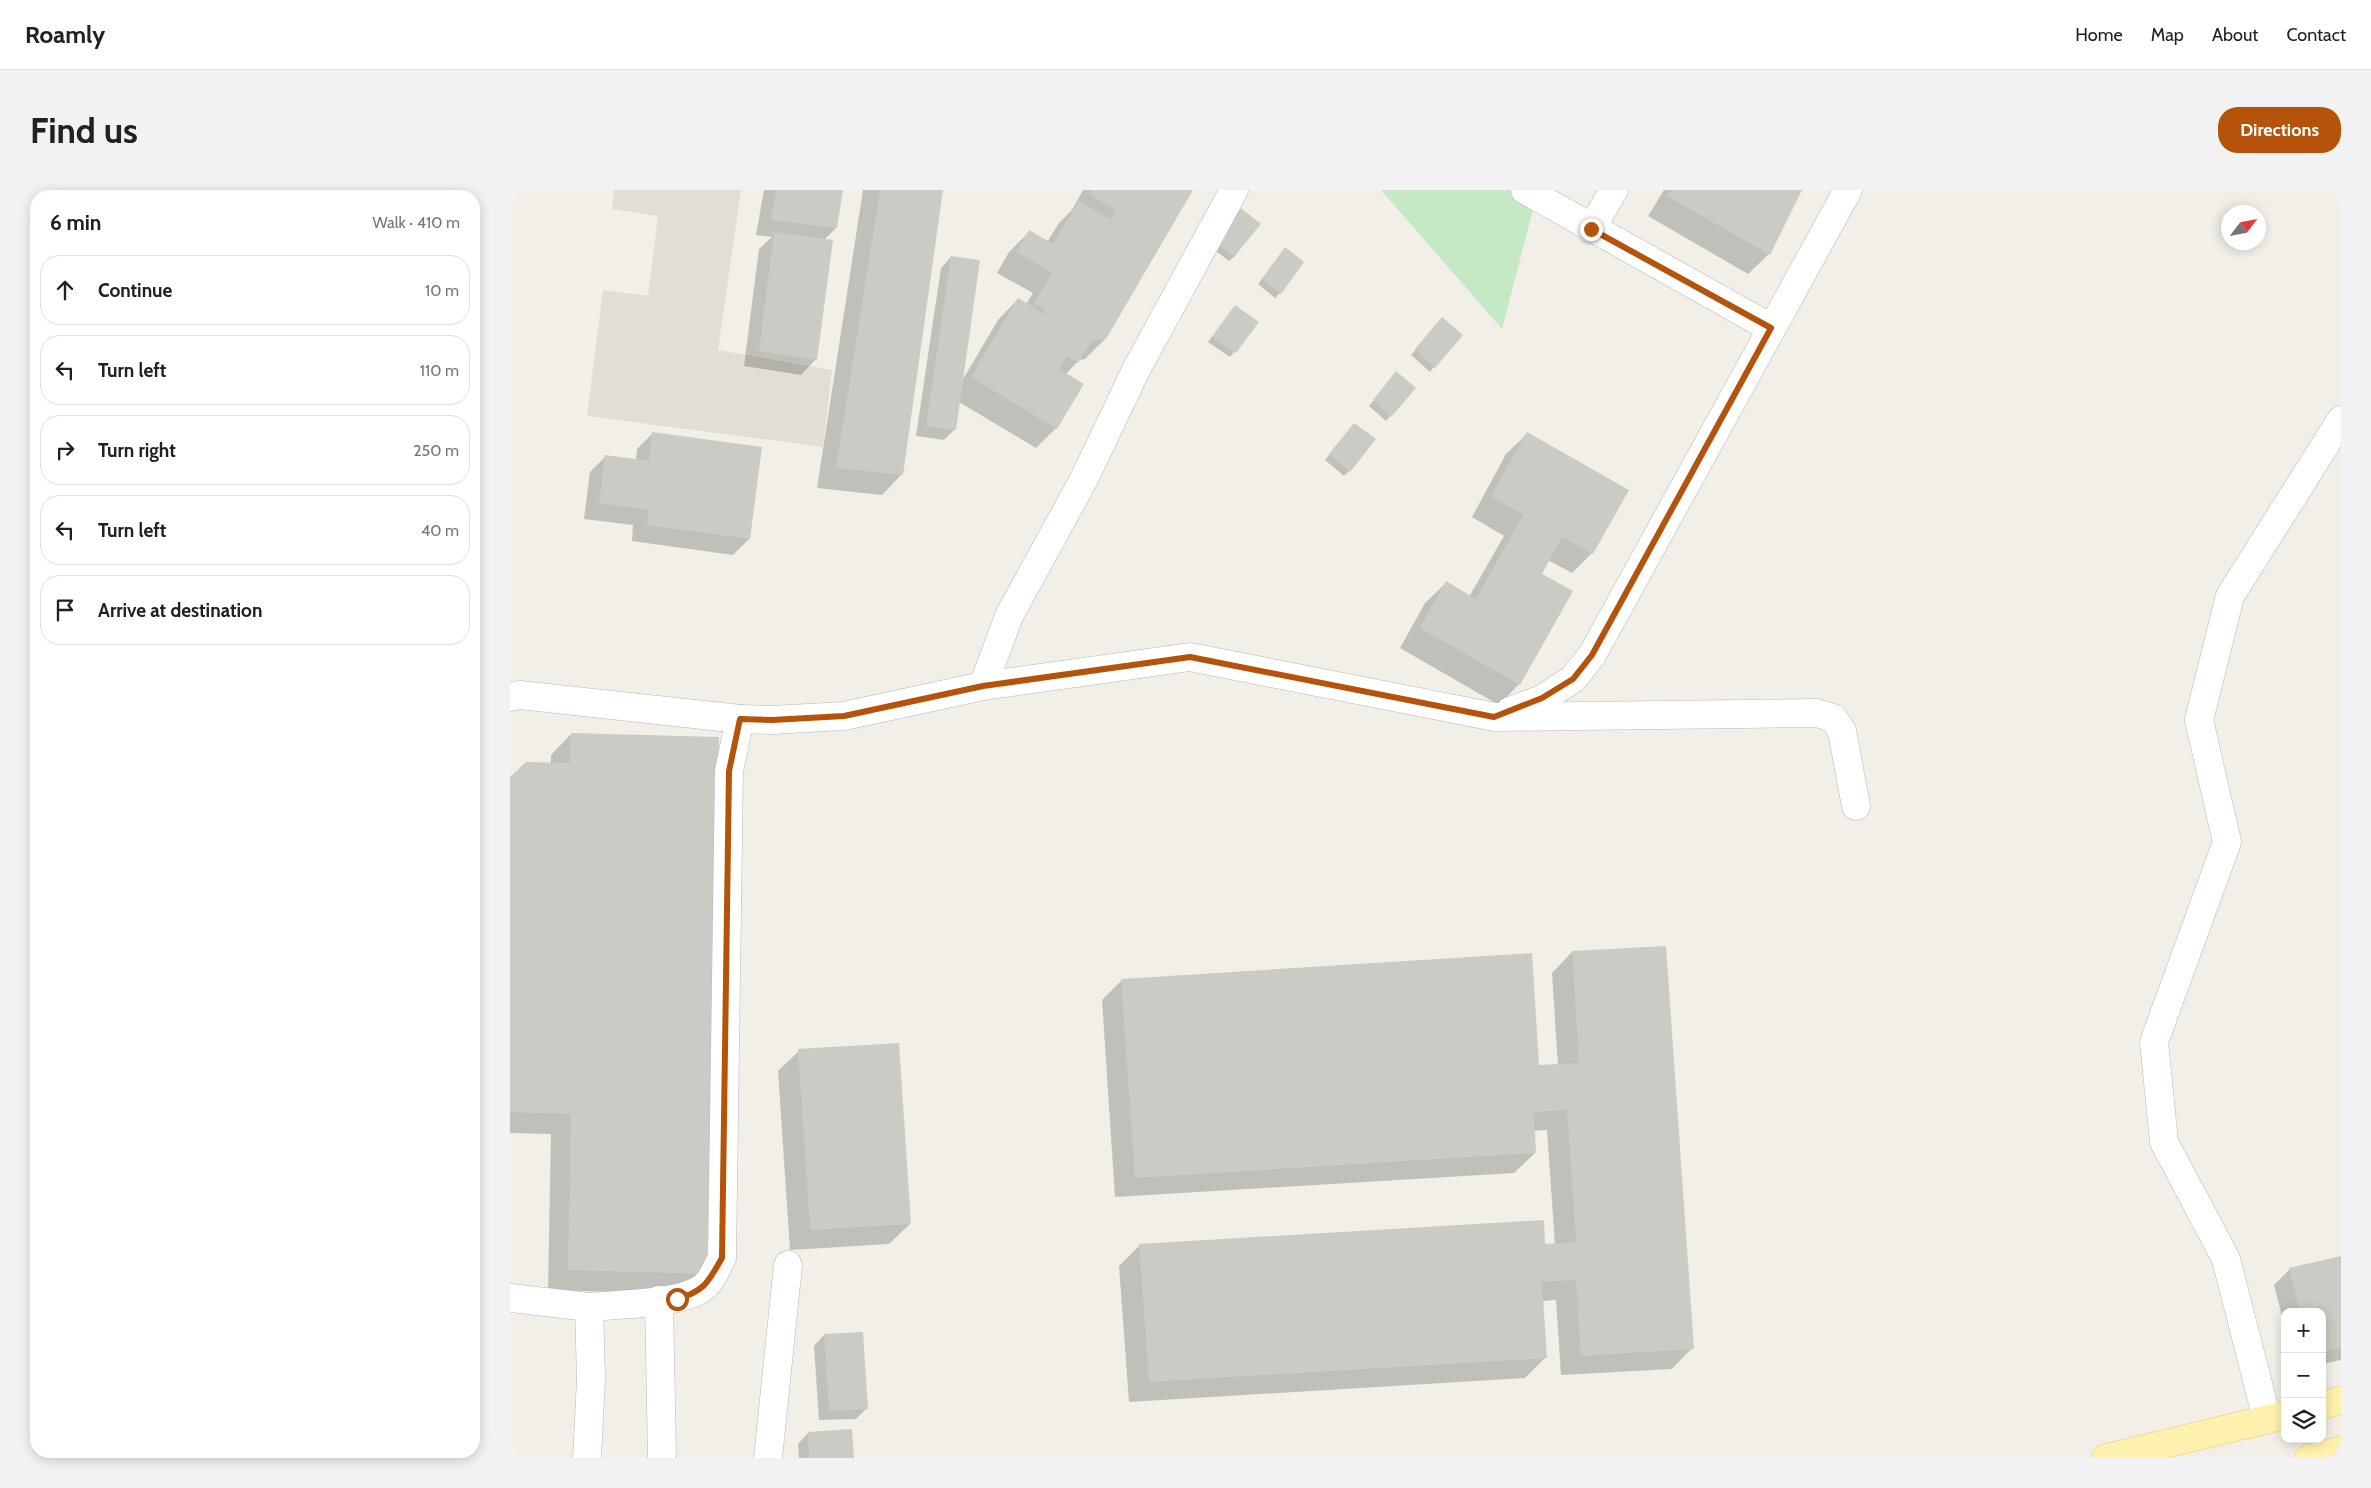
<!DOCTYPE html>
<html lang="en">
<head>
<meta charset="utf-8">
<style>
	:root { --surface:#fff; --page:#f2f2f2; --text:#202124; --muted:#757577; --line:#e0e0e0; --accent:#b45309 }
	body { margin:0; font-family:Cabin,sans-serif; background:var(--page); color:var(--text) }
	.controls { position:absolute; right:15px; bottom:15px; display:grid; overflow:hidden; border-radius:10px; box-shadow:0 2px 12px #0003 }
	.controls button { width:45px; height:45px; display:grid; place-items:center; padding:0; border:0; border-bottom:1px solid var(--line); background:var(--surface); color:var(--text); font:25px sans-serif }
	.compass { position:absolute; left:1711px; top:15px; width:45px; height:45px; border-radius:50%; background:var(--surface); box-shadow:0 2px 12px #0003; rotate:58deg }
	.stop { position:absolute; width:15px; height:15px; margin:-11px; border:4px solid #b45309; border-radius:50%; background:#fff }
	.stop.end { background:#b45309; border-color:#fff; box-shadow:0 1px 5px #0008 }
	.list { margin:0; padding:0; list-style:none }
	h2 { display:flex; justify-content:space-between; align-items:center; height:65px; margin:0; padding:0 20px; font-size:21px }
	h2 small { font-size:16px; font-weight:400; color:var(--muted) }
	.list li { display:grid; grid-template-columns:32px 1fr auto; gap:15px; align-items:center; box-sizing:border-box; height:70px; margin:0 10px 10px; padding:0 10px; border:1px solid var(--line); border-radius:20px }
	.list b { display:block; font-size:19px; white-space:nowrap }
	.list em { font-size:16px; font-style:normal; color:var(--muted) }
	.icon { flex:none; width:28px; height:28px; fill:none; stroke:currentColor; stroke-width:2; stroke-linecap:round; stroke-linejoin:round }
	.map { position:relative; flex:none; width:1831px; height:1268px; overflow:hidden; border-radius:20px }
	header { display:flex; align-items:center; gap:30px; box-sizing:border-box; height:70px; padding:0 25px; background:var(--surface); border-bottom:1px solid var(--line) }
	header strong { font-size:24px }
	nav { display:flex; gap:28px; margin-inline-start:auto; font-size:18px }
	.intro { display:flex; align-items:center; justify-content:space-between; box-sizing:border-box; height:120px; padding:0 30px }
	h1 { margin:0; font-size:35px }
	.button { padding:12px 22px; border-radius:20px; background:var(--accent); color:#fff; font-size:18px; font-weight:700 }
	main { display:flex; gap:30px; padding:0 30px }
	aside { flex:1; background:var(--surface); border-radius:20px; box-shadow:0 2px 12px #0003 }
	.map>svg:first-child { display:block }
	.education { fill:#e1ded6 }
	.green { fill:#c5e8c5 }
	.shadow { fill:#0003 }
	.building { fill:#cccac5 }
	.lines { fill:none; stroke-linecap:round; stroke-linejoin:round }
	.minor-casing { stroke:#b5b8bc; stroke-width:29 }
	.major-casing { stroke:#f2c960; stroke-width:29 }
	.minor { stroke:#fff; stroke-width:28 }
	.major { stroke:#fff2af; stroke-width:28 }
	.route { stroke:#b45309; stroke-width:6 }
</style>
</head>
<body>
<header>
<strong>Roamly</strong>
<nav><a>Home</a><a>Map</a><a>About</a><a>Contact</a></nav>
</header>
<div class="intro"><h1>Find us</h1><a class="button">Directions</a></div>
<main>
<aside>
<h2>6 min<small>Walk · 410 m</small></h2>
<ul class="list">
<li><svg class="icon" aria-label="ahead" viewBox="0 0 24 24"><path d="M12 20V5M6 11l6-6 6 6"/></svg><div><b>Continue</b></div><em>10 m</em></li>
<li><svg class="icon" aria-label="left" viewBox="0 0 24 24"><path d="M17 20v-9H6M10 6l-5 5 5 5"/></svg><div><b>Turn left</b></div><em>110 m</em></li>
<li><svg class="icon" aria-label="right" viewBox="0 0 24 24"><path d="M7 20v-9h11M14 6l5 5-5 5"/></svg><div><b>Turn right</b></div><em>250 m</em></li>
<li><svg class="icon" aria-label="left" viewBox="0 0 24 24"><path d="M17 20v-9H6M10 6l-5 5 5 5"/></svg><div><b>Turn left</b></div><em>40 m</em></li>
<li><svg class="icon" aria-label="arrive" viewBox="0 0 24 24"><path d="M6 21V4h12l-3 4 3 4H6"/></svg><div><b>Arrive at destination</b></div></li>
</ul>
</aside>
<div class="map">
<svg width="1831" height="1268" viewBox="0 0 1831 1268">
	<rect width="100%" height="100%" fill="#f1efe8"/>
	<polygon class="education" points="104,0 231,0 208,160 322,180 313,257 77,226 93,100 138,106 148,26 102,19"/>
	<polygon class="green" points="871,0 1028,0 992,139"/>
	<g class="shadow">
		<polygon points="254,0 332,0 326,38 314,50 306,169 291,185 234,176 249,59 262,47 246,45"/>
		<polygon points="353,0 432,0 392,284 372,305 307,298"/>
		<polygon points="573,0 681,0 595,149 575,169 569,170 556,184 546,238 526,258 449,212 445,239 434,250 406,246 431,78 441,67 452,191 488,130 508,109 516,114 523,103 487,83 499,62 519,42 537,52 549,33 562,20"/>
		<polygon points="1154,0 1291,0 1259,64 1238,84 1138,26"/>
		<polygon points="728,18 724,67 719,71 698,55"/>
		<polygon points="771,64 770,103 765,108 748,94"/>
		<polygon points="721,121 747,132 720,167 698,152"/>
		<polygon points="928,134 924,177 920,182 901,165"/>
		<polygon points="882,188 880,226 876,231 859,216"/>
		<polygon points="840,239 839,281 834,286 815,270"/>
		<polygon points="143,243 239,349 223,365 122,351 123,335 74,329 80,282 96,266 126,270 127,259"/>
		<polygon points="1017,244 1082,363 1062,383 1038,370 1030,384 1009,494 989,515 890,458 915,413 936,393 959,407 994,346 962,327 996,264"/>
		<polygon points="61,544 196,1083 176,1104 38,1100 41,944 0,943 0,589 41,574 41,565"/>
		<polygon points="1062,762 1182,1158 1162,1179 1051,1185 1046,1110 1032,1111 1036,1167 1015,1188 619,1212 609,1076 630,1055 1045,1055 1037,940 1023,941 1025,963 1004,983 605,1007 592,810 612,790 1028,877 1048,875 1042,783"/>
		<polygon points="289,861 400,1034 379,1054 280,1060 268,881"/>
		<polygon points="1831,1067 1831,1170 1812,1174 1812,1122 1775,1122 1775,1138 1764,1095 1780,1079"/>
		<polygon points="314,1145 357,1218 346,1229 309,1230 304,1156"/>
		<polygon points="341,1241 343,1268 289,1268 288,1254 298,1243"/>
	</g>
	<g class="building">
		<polygon points="266,0 333,0 327,38 261,30"/>
		<polygon points="370,0 433,0 393,285 326,278"/>
		<polygon points="581,0 683,0 596,149 582,150 568,173 557,166 549,179 574,194 547,239 461,187 508,108 533,123 535,120 524,113 542,83 506,62 519,40 543,54 569,11 600,29 606,20 579,4"/>
		<polygon points="1161,0 1292,0 1260,65 1157,6"/>
		<polygon points="728,16 751,34 724,67 702,50"/>
		<polygon points="264,42 323,50 307,170 249,161"/>
		<polygon points="775,57 794,72 771,104 752,89"/>
		<polygon points="441,66 470,70 446,240 416,236"/>
		<polygon points="725,115 749,132 726,163 702,147"/>
		<polygon points="932,127 953,145 925,178 905,159"/>
		<polygon points="886,181 906,198 881,227 863,210"/>
		<polygon points="844,233 866,249 840,282 819,264"/>
		<polygon points="142,242 252,257 240,349 137,335 139,320 89,313 95,265 139,271"/>
		<polygon points="1017,242 1119,300 1083,364 1052,347 1032,384 1063,401 1010,495 910,438 936,391 966,409 1013,325 981,306"/>
		<polygon points="61,543 209,547 197,1084 58,1080 61,924 0,922 0,587 16,572 60,573"/>
		<polygon points="1156,756 1184,1159 1071,1166 1066,1090 1032,1092 1037,1168 639,1192 629,1054 1034,1030 1035,1054 1066,1052 1057,920 1024,922 1026,963 625,988 611,789 1022,763 1029,875 1069,873 1062,761"/>
		<polygon points="389,853 401,1034 300,1040 288,859"/>
		<polygon points="1831,1066 1831,1158 1812,1163 1812,1122 1790,1122 1779,1078"/>
		<polygon points="353,1142 358,1219 319,1221 314,1144"/>
		<polygon points="342,1239 344,1268 299,1268 298,1242"/>
	</g>
	<g class="lines">
		<defs>
			<g id="minor">
				<polyline points="1015,0 1261,138"/>
				<polyline points="1081,39 1104,0"/>
				<polyline points="473,496 680,467 985,527 1307,523 1323,528 1332,541 1346,616"/>
				<polyline points="0,507 10,505 230,529"/>
				<polyline points="1000,521 1032,509 1063,489 1082,465 1338,0"/>
				<polyline points="0,1108 79,1117 81,1189 77,1268"/>
				<polyline points="149,1110 152,1268"/>
				<path d="M79,1117C108,1114 176,1115 196,1095C203,1089 207,1076 212,1068L219,581L230,529L262,530L334,526L473,496L499,426L574,289L626,180L724,0"/>
				<polyline points="1757,1229 1716,1069 1654,952 1644,852 1717,652 1689,530 1720,406 1831,230"/>
				<polyline points="258,1268 278,1075"/>
			</g>
			<g id="major">
				<polyline points="1812,1215 1831,1210"/>
				<polyline points="1596,1268 1775,1225"/>
				<polyline points="1799,1268 1831,1260"/>
			</g>
		</defs>
		<use href="#minor" class="minor-casing"/>
		<use href="#major" class="major-casing"/>
		<use href="#minor" class="minor"/>
		<use href="#major" class="major"/>
	</g>
	<g class="lines">
		<path class="route" d="M167,1109C195,1101 198,1092 212,1068L219,581L230,529L262,530L334,526L473,496L680,467L984,527L1032,508L1063,489L1082,465L1261,138L1081,39"/>
	</g>
</svg>
<div class="controls">
<button>+</button>
<button>−</button>
<button><svg class="icon" aria-label="layers" viewBox="0 0 24 24"><path d="M12 4l9 5-9 5-9-5zM3 14l9 5 9-5"/></svg></button>
</div>
<svg class="compass" viewBox="-18 -18 36 36"><path d="M0-13l5 13h-10z" fill="#e53935"/><path d="M0 13l5-13h-10z" fill="#757577"/></svg>
<div class="stop" style="left:167px;top:1109px"></div>
<div class="stop end" style="left:1081px;top:39px"></div>
</div>
</main>
</body>
</html>
